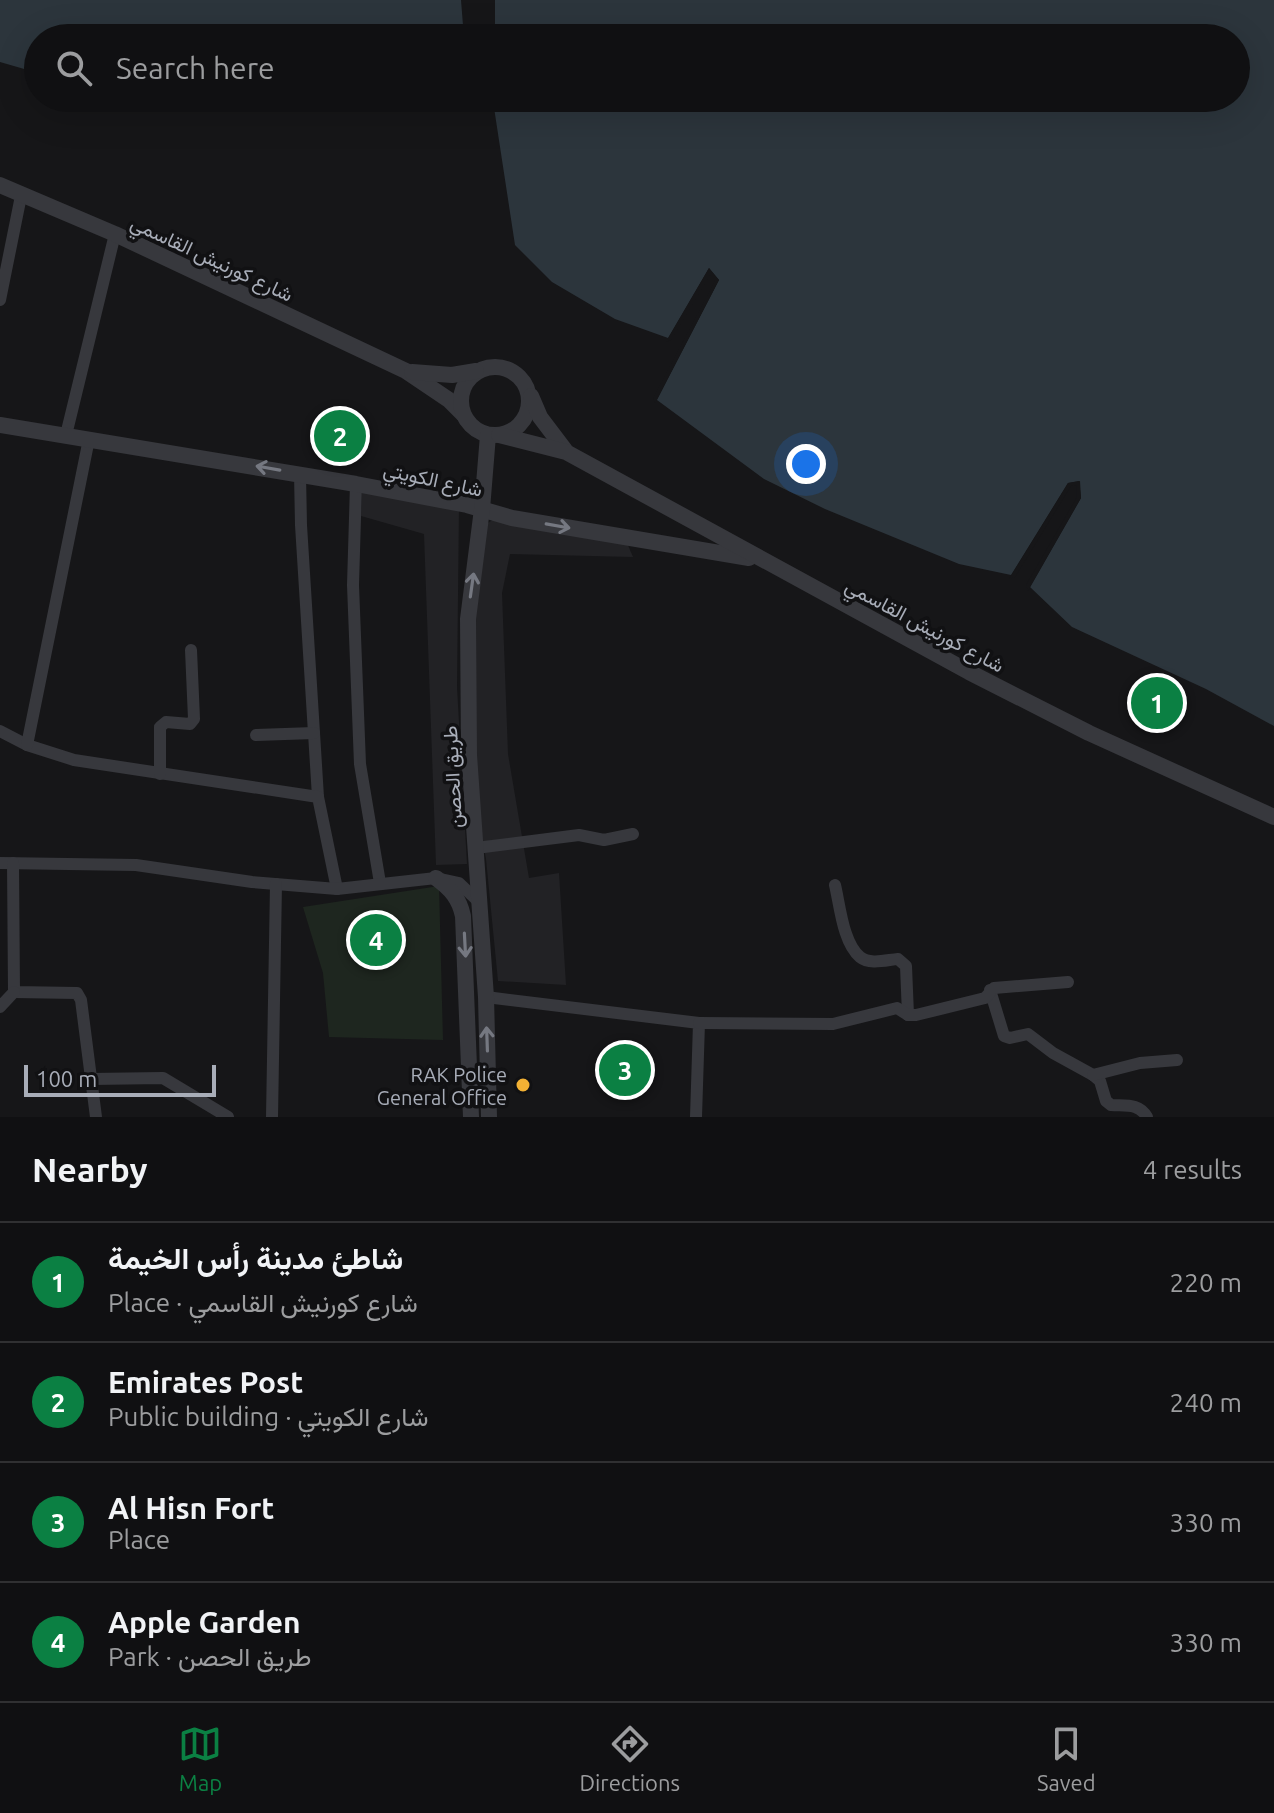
<!DOCTYPE html>
<html lang="en">
<head>
<meta charset="utf-8">
<style>
	:root { --surface:#101012; --page:#1e1e20; --text:#f1f3f6; --muted:#9c9d9f; --line:#303032; --accent:#0b8043 }
	body { margin:0; font-family:Ubuntu,Vazirmatn,sans-serif; background:var(--page); color:var(--text) }
	.scale { position:absolute; left:24px; bottom:20px; width:192px; box-sizing:border-box; padding-left:8px; border:4px solid #a8adb8; border-top:0; font-size:22px; line-height:28px; white-space:nowrap; color:#a8adb8; -webkit-text-stroke:6px #111113; paint-order:stroke }
	.you { position:absolute; left:806px; top:464px; width:28px; height:28px; margin:-20px; border:6px solid #fff; border-radius:50%; background:#1a73e8; box-shadow:0 0 0 12px #1a73e833 }
	.badge { display:grid; place-items:center; width:52px; height:52px; border-radius:50%; background:var(--accent); color:#fff; font-size:26px; font-weight:700 }
	.pin { position:absolute; translate:-50% -50%; border:4px solid #fff; box-shadow:0 2px 8px #0006 }
	.list { margin:0; padding:0; list-style:none }
	h2 { display:flex; justify-content:space-between; align-items:center; height:104px; margin:0; padding:0 32px; font-size:34px }
	h2 small { font-size:26px; font-weight:400; color:var(--muted) }
	.list li { display:grid; grid-template-columns:52px 1fr auto; gap:24px; align-items:center; box-sizing:border-box; height:120px; padding:0 32px; border-top:2px solid var(--line) }
	.list b { display:block; font-size:30px; white-space:nowrap }
	.list p { margin:0; font-size:26px; white-space:nowrap; color:var(--muted) }
	.list em { font-size:26px; font-style:normal; color:var(--muted) }
	.icon { flex:none; width:44px; height:44px; fill:none; stroke:currentColor; stroke-width:2; stroke-linecap:round; stroke-linejoin:round }
	.map { position:relative; flex:none; width:1274px; height:1117px; overflow:hidden }
	.search { position:absolute; background:var(--surface); box-shadow:0 8px 32px #0002; left:24px; right:24px; top:24px; height:88px; display:flex; align-items:center; gap:20px; box-sizing:border-box; padding:0 28px; border-radius:44px; color:var(--muted); font-size:30px }
	.sheet { height:584px; background:var(--surface) }
	nav { display:flex; justify-content:space-around; align-items:center; box-sizing:border-box; height:112px; border-top:2px solid var(--line); background:var(--surface); font-size:22px; color:var(--muted) }
	nav a { display:grid; justify-items:center; gap:4px }
	nav .on { color:var(--accent) }
	.map>svg:first-child { display:block }
	.built { fill:#222225 }
	.green { fill:#1e261f }
	.water { fill:#2c353c }
	.pier { fill:#161618 }
	.lines { fill:none; stroke-linecap:round; stroke-linejoin:round }
	.minor { stroke:#37383d; stroke-width:12 }
	.tertiary { stroke:#37383d; stroke-width:16 }
	.oneway { stroke:#757881 }
	.poi-dot { fill:#f2b134; stroke:#111113; stroke-width:3 }
	.labels { text-anchor:middle; dominant-baseline:central; stroke-width:7; stroke-linejoin:round; paint-order:stroke }
	.street-label { font-size:20px; fill:#a8adb8; stroke:#111113 }
	.poi-label { font-size:20px; fill:#a8adb8; stroke:#111113; text-anchor:end }
</style>
</head>
<body>
<div class="map">
<svg width="1274" height="1117" viewBox="0 0 1274 1117">
	<rect width="100%" height="100%" fill="#161618"/>
	<g class="built">
		<polygon points="362,489 459,505 457,687 467,864 436,865 424,534 361,516"/>
		<polygon points="496,518 627,543 633,557 510,554 502,593 508,754 529,878 559,873 566,985 498,981 486,859 473,790 473,639 486,524"/>
	</g>
	<polygon class="green" points="439,886 443,1040 329,1037 323,973 303,907"/>
	<g class="water">
		<polygon points="0,0 461,0 464,38 38,38 38,73 0,62"/>
		<polygon points="495,0 1274,0 1274,726 1206,689 1072,627 1030,587 1081,498 1079,481 1068,483 1011,575 959,564 825,509 764,479 657,400 719,280 709,268 668,338 615,319 552,282 515,245 493,101 493,98 1236,98 1236,38 495,38"/>
	</g>
	<g class="pier">
		<polygon points="709,268 719,280 655,403 653,398 715,281 710,275 671,340 666,342"/>
		<polygon points="1080,481 1081,498 1028,591 1026,585 1077,497 1076,485 1071,486 1015,577 1009,579 1068,483"/>
	</g>
	<g class="lines">
		<g class="minor">
			<polyline points="0,300 21,196"/>
			<polyline points="66,435 115,234"/>
			<polyline points="300,474 301,525 318,797"/>
			<polyline points="356,484 353,585 360,764 380,883"/>
			<polyline points="0,731 27,745 74,760 318,797 337,889"/>
			<polyline points="256,735 314,733"/>
			<polyline points="27,745 89,439"/>
			<polyline points="160,774 160,727 166,722 190,724 194,719 191,650"/>
			<polyline points="476,848 579,835 604,840 633,834"/>
			<polyline points="0,863 136,865 252,882 337,889 436,878 459,883 480,903"/>
			<polyline points="13,863 14,992 77,993 81,1000 96,1117"/>
			<path d="M835,885C840,906 843,943 860,957C870,965 886,960 898,959L906,966L908,1015"/>
			<path d="M990,990L1004,1036L1010,1038L1028,1034L1053,1053L1093,1075L1100,1081L1106,1101L1111,1105C1126,1106 1139,1103 1147,1117"/>
			<polyline points="486,997 699,1023 696,1117"/>
			<polyline points="0,1007 14,992"/>
			<polyline points="699,1023 833,1024 897,1008 908,1015 916,1015 985,998 994,988 1068,982"/>
			<polyline points="1093,1075 1140,1063 1177,1060"/>
			<polyline points="91,1079 163,1078 228,1117"/>
			<polyline points="272,1117 276,884"/>
		</g>
		<g class="tertiary">
			<polyline points="0,185 115,234 406,371 449,400 463,414"/>
			<circle cx="495" cy="401" r="34"/>
			<polyline points="412,372 452,375 476,371"/>
			<polyline points="531,396 540,417 565,450"/>
			<polyline points="0,425 356,484 467,505 512,518 749,558"/>
			<polyline points="488,435 482,509 468,619 469,755 486,997 489,1117"/>
			<polyline points="499,435 566,452 969,672 1089,733 1274,817"/>
			<path d="M436,878C451,889 459,898 463,916L471,1117"/>
		</g>
	</g>
	<defs><path id="oneway-shaft" d="M-6 0H5M1.5-3L5.5 0L1.5 3" fill="none" stroke-width="1.6" stroke-linecap="round" stroke-linejoin="round" transform="scale(2)"/></defs>
	<g class="oneway">
		<use href="#oneway-shaft" transform="translate(268 468) rotate(-170)"/>
		<use href="#oneway-shaft" transform="translate(558 526) rotate(10)"/>
		<use href="#oneway-shaft" transform="translate(472 585) rotate(-82)"/>
		<use href="#oneway-shaft" transform="translate(465 945) rotate(87)"/>
		<use href="#oneway-shaft" transform="translate(487 1039) rotate(-92)"/>
	</g>
	<circle class="poi-dot" cx="523" cy="1085" r="8"/>
	<g class="labels">
		<g class="street-label">
			<text transform="translate(212 258) rotate(25)">شارع كورنيش القاسمي</text>
			<text transform="translate(433 479) rotate(12)">شارع الكويتي</text>
			<text transform="translate(925 625) rotate(28)">شارع كورنيش القاسمي</text>
			<text transform="translate(452 777) rotate(-93)">طريق الحصن</text>
		</g>
		<g class="poi-label">
			<text x="507" y="1074">RAK Police<tspan x="507" dy="23">General Office</tspan></text>
		</g>
	</g>
</svg>
<div class="scale">100 m</div>
<div class="you"></div>
<div class="pin badge" style="left:1157px;top:703px">1</div>
<div class="pin badge" style="left:340px;top:436px">2</div>
<div class="pin badge" style="left:625px;top:1070px">3</div>
<div class="pin badge" style="left:376px;top:940px">4</div>
<div class="search"><svg class="icon" aria-label="search" viewBox="0 0 24 24"><circle cx="10" cy="10" r="6"/><path d="M15 15l6 6"/></svg>Search here</div>
</div>
<section class="sheet">
<h2>Nearby<small>4 results</small></h2>
<ul class="list">
<li><span class="badge">1</span><div><b>شاطئ مدينة رأس الخيمة</b><p>Place · شارع كورنيش القاسمي</p></div><em>220 m</em></li>
<li><span class="badge">2</span><div><b>Emirates Post</b><p>Public building · شارع الكويتي</p></div><em>240 m</em></li>
<li><span class="badge">3</span><div><b>Al Hisn Fort</b><p>Place</p></div><em>330 m</em></li>
<li><span class="badge">4</span><div><b>Apple Garden</b><p>Park · طريق الحصن</p></div><em>330 m</em></li>
</ul>
</section>
<nav>
<a class="on"><svg class="icon" aria-label="map" viewBox="0 0 24 24"><path d="M3 6l6-2 6 2 6-2v14l-6 2-6-2-6 2zM9 4v14M15 6v14"/></svg>Map</a>
<a><svg class="icon" aria-label="directions" viewBox="0 0 24 24"><path d="M12 3l9 9-9 9-9-9zM9 14v-3h6M13 9l2 2-2 2"/></svg>Directions</a>
<a><svg class="icon" aria-label="saved" viewBox="0 0 24 24"><path d="M7 4h10v16l-5-4-5 4z"/></svg>Saved</a>
</nav>
</body>
</html>
